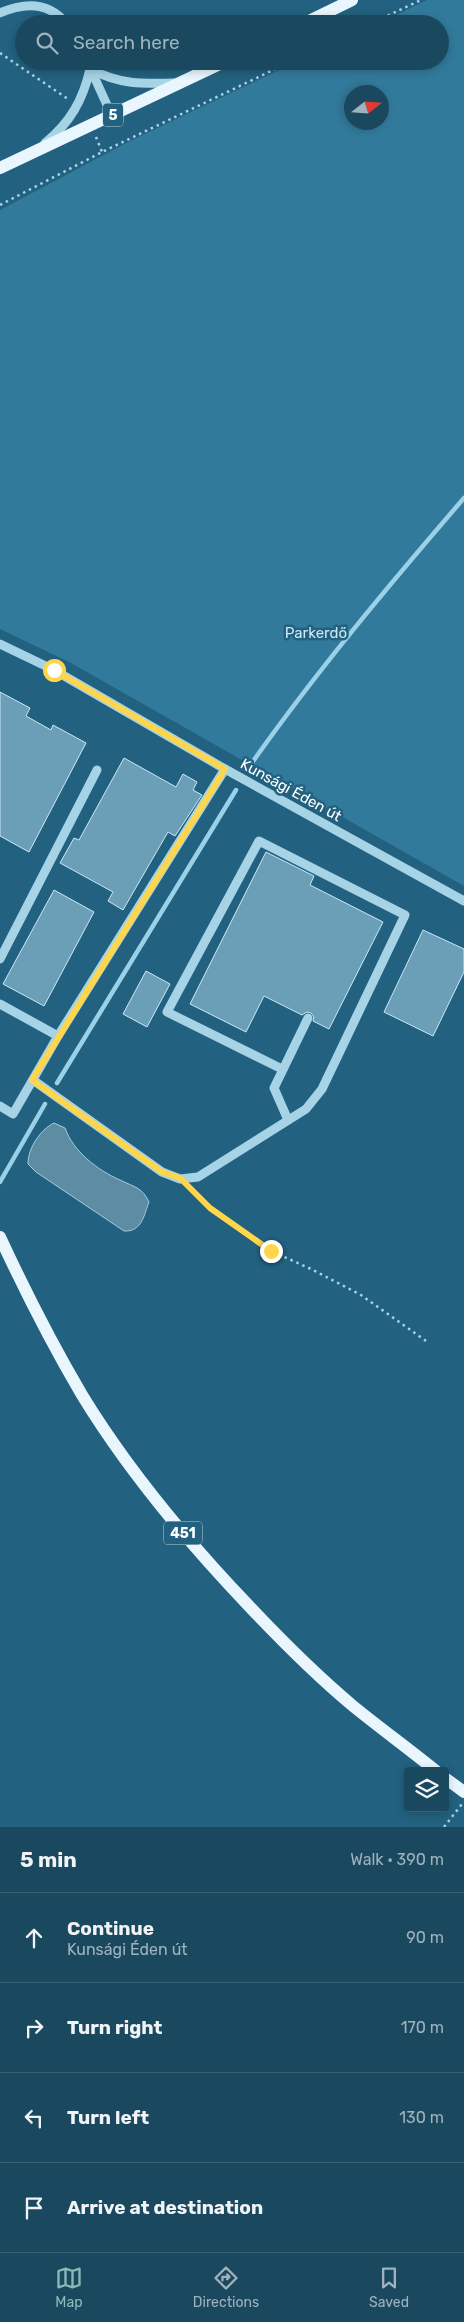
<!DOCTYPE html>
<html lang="en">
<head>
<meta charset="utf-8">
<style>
	:root { --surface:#1a495f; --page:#235065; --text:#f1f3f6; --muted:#9fb2bd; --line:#386174; --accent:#8bbbb9 }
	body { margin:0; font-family:Rubik,sans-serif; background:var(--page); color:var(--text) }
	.controls { position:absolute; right:15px; bottom:15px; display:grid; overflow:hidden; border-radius:5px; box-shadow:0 2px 8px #0003 }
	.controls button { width:45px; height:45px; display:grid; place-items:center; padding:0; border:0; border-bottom:1px solid var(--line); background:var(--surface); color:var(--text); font:25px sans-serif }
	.compass { position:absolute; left:344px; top:85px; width:45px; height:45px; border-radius:50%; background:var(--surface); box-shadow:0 2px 8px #0003; rotate:73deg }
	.stop { position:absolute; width:15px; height:15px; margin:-11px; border:4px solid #ffd54a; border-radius:50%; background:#fff }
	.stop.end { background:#ffd54a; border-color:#fff; box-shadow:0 1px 5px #0008 }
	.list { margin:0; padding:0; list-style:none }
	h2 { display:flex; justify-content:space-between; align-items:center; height:65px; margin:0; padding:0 20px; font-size:21px }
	h2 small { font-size:16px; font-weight:400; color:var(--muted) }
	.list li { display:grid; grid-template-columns:32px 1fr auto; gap:15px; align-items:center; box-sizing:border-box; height:90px; padding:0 20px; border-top:1px solid var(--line) }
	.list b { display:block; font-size:19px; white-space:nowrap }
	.list p { margin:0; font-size:16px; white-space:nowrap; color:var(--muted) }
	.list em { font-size:16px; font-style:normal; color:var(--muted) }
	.icon { flex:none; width:28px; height:28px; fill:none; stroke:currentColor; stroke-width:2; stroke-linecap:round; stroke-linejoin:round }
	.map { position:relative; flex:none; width:464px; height:1827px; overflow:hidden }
	.search { position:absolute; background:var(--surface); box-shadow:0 2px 8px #0003; left:15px; right:15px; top:15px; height:55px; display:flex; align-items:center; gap:12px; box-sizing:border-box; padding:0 18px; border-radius:28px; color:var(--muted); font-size:19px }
	.sheet { height:425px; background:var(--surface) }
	nav { display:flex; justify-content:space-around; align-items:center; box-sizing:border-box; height:70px; border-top:1px solid var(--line); background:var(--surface); font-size:14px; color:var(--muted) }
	nav a { display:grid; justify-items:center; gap:2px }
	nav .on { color:var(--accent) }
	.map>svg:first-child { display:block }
	.green { fill:#327a9b; fill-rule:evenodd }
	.water { fill:#5e8ca2; stroke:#9bd1e8 }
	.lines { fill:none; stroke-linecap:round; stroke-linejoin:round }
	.stream { stroke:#9bd1e8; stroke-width:4.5 }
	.building { fill:#6b9fb8; stroke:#cbe8f5 }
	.path { stroke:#a7d3e7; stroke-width:2.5; stroke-dasharray:2.5 4; stroke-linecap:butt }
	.minor { stroke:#a7d3e7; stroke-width:9 }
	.major { stroke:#e9f6fd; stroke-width:12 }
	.route { stroke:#ffd54a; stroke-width:6 }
	.labels { text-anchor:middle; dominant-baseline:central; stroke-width:5; stroke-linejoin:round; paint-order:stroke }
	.shield { fill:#22617f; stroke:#bdd0d9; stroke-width:1 }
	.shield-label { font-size:14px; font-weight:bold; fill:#fff }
	.park-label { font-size:15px; fill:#cbe8f5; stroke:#22617f }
	.street-label { font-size:15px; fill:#fff; stroke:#22617f }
</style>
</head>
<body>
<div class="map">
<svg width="464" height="1827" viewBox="0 0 464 1827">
	<rect width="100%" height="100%" fill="#22617f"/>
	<path class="green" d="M427,0H464V886L71,663L0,629V210L128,142L298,61H440V24H377ZM382,92V122H352V92Z"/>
	<path class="water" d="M54,1123L65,1128C73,1151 97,1170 120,1180C134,1187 142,1187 149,1202C144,1215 142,1232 124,1231L36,1172L28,1164C28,1148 40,1130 54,1123Z"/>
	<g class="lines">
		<g class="stream">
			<path d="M249,767C315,673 389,585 464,498"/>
			<polyline points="57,1083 236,790"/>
			<polyline points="0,1182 45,1104"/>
		</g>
	</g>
	<g class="building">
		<polygon points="0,692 30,708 26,716 51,730 53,725 86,743 29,852 0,836"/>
		<polygon points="124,758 176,787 183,774 197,782 193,790 202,795 175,836 168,832 123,910 108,901 113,892 60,863 74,838 79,840"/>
		<polygon points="266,852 314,876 310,885 383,922 329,1029 313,1021 314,1017 311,1013 307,1012 302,1015 264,996 246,1032 190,1004"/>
		<polygon points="54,890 94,912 44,1006 3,984"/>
		<polygon points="423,930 464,949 464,972 433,1036 384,1012"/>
		<polygon points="146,971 170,984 147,1027 123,1014"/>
	</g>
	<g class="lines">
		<g class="path">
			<polyline points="370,24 421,0"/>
			<polyline points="0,53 68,99"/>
			<polyline points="96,137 102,152"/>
			<polyline points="0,205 102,152 292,61"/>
			<polyline points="190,1189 210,1208 271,1251 311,1269 361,1295 429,1343"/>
			<polyline points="444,1827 462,1804"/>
		</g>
		<g class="minor">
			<path d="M0,13C25,2 49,2 67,24"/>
			<polyline points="87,61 112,116"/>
			<path d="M45,143C70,123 83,100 90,69C121,85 142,84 176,83"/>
			<polyline points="0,644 54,670 225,769 464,901"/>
			<polyline points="0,959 97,770"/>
			<polyline points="0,1004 58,1036"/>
			<polyline points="33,1080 162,1172 180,1179 198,1177 306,1109 322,1089 405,915 259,841 167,1012 282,1069"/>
			<polyline points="0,1106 13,1114 58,1036 225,769"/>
			<polyline points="288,1120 274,1088 308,1018"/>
		</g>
		<g class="major">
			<polyline points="303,24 352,0"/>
			<polyline points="0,168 226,61"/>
			<path d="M0,1237C25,1291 52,1344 82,1395C129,1472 187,1541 249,1606C282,1641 316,1675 353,1706C380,1728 409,1749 436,1771"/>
			<polyline points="445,1778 464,1792"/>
		</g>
	</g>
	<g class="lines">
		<polyline class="route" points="54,670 225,769 32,1080 162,1172 180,1178 210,1208 271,1251"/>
	</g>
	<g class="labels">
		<g class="shield">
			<rect x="103" y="103.5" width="20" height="23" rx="4"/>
			<rect x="164" y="1521.5" width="38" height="23" rx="4"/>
		</g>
		<g class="shield-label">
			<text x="113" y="115">5</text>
			<text x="183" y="1533">451</text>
		</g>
		<g class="park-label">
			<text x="316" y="633">Parkerdő</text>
		</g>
		<g class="street-label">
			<text transform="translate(291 790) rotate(29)">Kunsági Éden út</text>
		</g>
	</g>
</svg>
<div class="controls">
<button><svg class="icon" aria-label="layers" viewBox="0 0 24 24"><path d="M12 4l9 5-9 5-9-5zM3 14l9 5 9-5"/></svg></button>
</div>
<svg class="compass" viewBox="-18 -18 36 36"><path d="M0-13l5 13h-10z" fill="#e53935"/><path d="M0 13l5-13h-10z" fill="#9fb2bd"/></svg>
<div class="stop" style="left:54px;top:670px"></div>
<div class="stop end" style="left:271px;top:1251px"></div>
<div class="search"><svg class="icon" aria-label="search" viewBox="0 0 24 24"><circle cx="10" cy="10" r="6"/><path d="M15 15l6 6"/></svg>Search here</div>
</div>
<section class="sheet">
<h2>5 min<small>Walk · 390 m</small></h2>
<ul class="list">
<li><svg class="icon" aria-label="ahead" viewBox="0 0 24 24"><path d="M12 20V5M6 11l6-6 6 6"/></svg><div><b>Continue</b><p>Kunsági Éden út</p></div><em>90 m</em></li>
<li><svg class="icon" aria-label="right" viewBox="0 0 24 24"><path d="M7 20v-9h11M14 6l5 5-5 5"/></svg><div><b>Turn right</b></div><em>170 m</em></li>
<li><svg class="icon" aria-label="left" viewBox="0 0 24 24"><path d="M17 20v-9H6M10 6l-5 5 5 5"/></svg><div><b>Turn left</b></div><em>130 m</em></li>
<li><svg class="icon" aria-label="arrive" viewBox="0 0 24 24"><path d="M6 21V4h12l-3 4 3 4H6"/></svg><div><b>Arrive at destination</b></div></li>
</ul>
</section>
<nav>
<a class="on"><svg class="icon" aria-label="map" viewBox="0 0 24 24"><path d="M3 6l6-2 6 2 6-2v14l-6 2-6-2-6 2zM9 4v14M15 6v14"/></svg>Map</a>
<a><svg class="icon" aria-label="directions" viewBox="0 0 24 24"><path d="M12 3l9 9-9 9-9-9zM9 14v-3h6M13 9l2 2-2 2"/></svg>Directions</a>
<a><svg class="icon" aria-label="saved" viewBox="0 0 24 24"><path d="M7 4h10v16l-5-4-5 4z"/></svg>Saved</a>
</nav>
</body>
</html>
